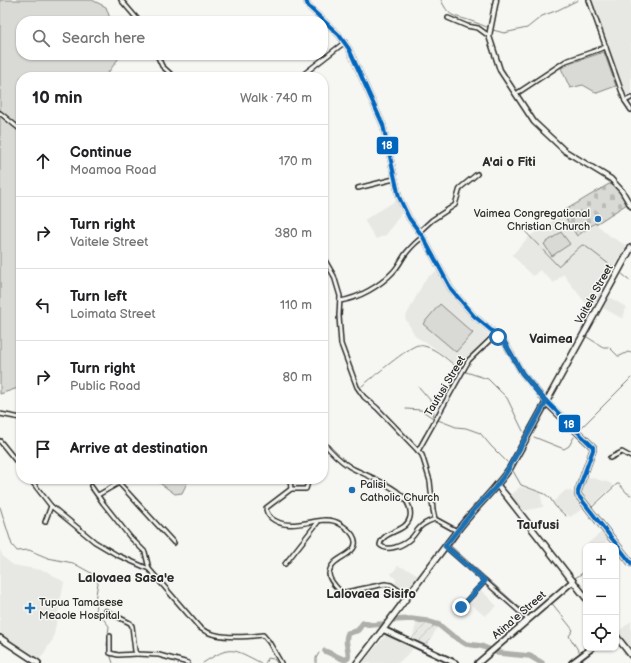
<!DOCTYPE html>
<html lang="en">
<head>
<meta charset="utf-8">
<style>
	:root { --surface:#fff; --page:#f6f6f6; --text:#202124; --muted:#757577; --line:#e0e0e0 }
	body { margin:0; font-family:"Balsamiq Sans",sans-serif; background:var(--page); color:var(--text) }
	.controls { position:absolute; right:12px; bottom:12px; display:grid; overflow:hidden; border-radius:8px; box-shadow:0 1px 3px #0004 }
	.controls button { width:36px; height:36px; display:grid; place-items:center; padding:0; border:0; border-bottom:1px solid var(--line); background:var(--surface); color:var(--text); font:20px sans-serif }
	.stop { position:absolute; width:12px; height:12px; margin:-9px; border:3px solid #1f6fb2; border-radius:50%; background:#fff }
	.stop.end { background:#1f6fb2; border-color:#fff; box-shadow:0 1px 4px #0008 }
	.list { margin:0; padding:0; list-style:none }
	h2 { display:flex; justify-content:space-between; align-items:center; height:52px; margin:0; padding:0 16px; font-size:17px }
	h2 small { font-size:13px; font-weight:400; color:var(--muted) }
	.list li { display:grid; grid-template-columns:26px 1fr auto; gap:12px; align-items:center; box-sizing:border-box; height:72px; padding:0 16px; border-top:1px solid var(--line) }
	.list b { display:block; font-size:15px; white-space:nowrap }
	.list p { margin:0; font-size:13px; white-space:nowrap; color:var(--muted) }
	.list em { font-size:13px; font-style:normal; color:var(--muted) }
	.icon { flex:none; width:22px; height:22px; fill:none; stroke:currentColor; stroke-width:2; stroke-linecap:round; stroke-linejoin:round }
	.map { position:relative; flex:none; width:631px; height:663px; overflow:hidden }
	.search { position:absolute; background:var(--surface); box-shadow:0 1px 3px #0004; left:16px; top:16px; width:312px; height:44px; display:flex; align-items:center; gap:10px; box-sizing:border-box; padding:0 14px; border-radius:16px; color:var(--muted); font-size:15px }
	.panel { position:absolute; background:var(--surface); box-shadow:0 1px 3px #0004; left:16px; top:72px; width:312px; height:412px; border-radius:16px }
	.map>svg:first-child { display:block }
	.built { fill:#e7e7e3 }
	.industrial { fill:url(#industrial-furrows) }
	.green { fill:#d9d9d5; stroke:#828280 }
	.cemetery { fill:url(#cemetery-stones); stroke:#828280 }
	.lines { fill:none; stroke-linecap:round; stroke-linejoin:round }
	.stream { stroke:#7a7a78; stroke-width:1 }
	.river { stroke:#aeaeab; stroke-width:5.5 }
	.minor-casing { stroke:#2b2b2b; stroke-width:6 }
	.tertiary-casing { stroke:#2b2b2b; stroke-width:7 }
	.secondary-casing { stroke:#2b2b2b; stroke-width:8 }
	.primary-casing { stroke:#2b2b2b; stroke-width:8 }
	.minor { stroke:#f6f6f2; stroke-width:3 }
	.tertiary { stroke:#f6f6f2; stroke-width:4 }
	.secondary { stroke:#f6f6f2; stroke-width:4.5 }
	.primary { stroke:#f6f6f2; stroke-width:5 }
	.bus-1-casing { stroke:#f6f6f2; stroke-width:7 }
	.bus-1 { stroke:#0065bd; stroke-width:4 }
	.route { stroke:#1f6fb2; stroke-width:5 }
	.poi-dot { fill:#1f6fb2; stroke:#f6f6f2; stroke-width:1.5 }
	.labels { text-anchor:middle; dominant-baseline:central; stroke-width:3; stroke-linejoin:round; paint-order:stroke }
	.poi-label { font-size:11px; fill:#2b2b2b; stroke:#f6f6f2; text-anchor:start }
	.street-label { font-size:11px; fill:#2b2b2b; stroke:#f6f6f2 }
	.quarter-label { font-size:13px; font-weight:bold; fill:#2b2b2b; stroke:#f6f6f2 }
	.line-badge { stroke:#f6f6f2; stroke-width:1.5 }
	.badge-label { font-size:11px; text-anchor:middle; font-weight:bold; fill:#fff }
</style>
</head>
<body>
<div class="map">
<svg width="631" height="663" viewBox="0 0 631 663">
	<defs>
		<pattern id="industrial-furrows" width="10" height="10" patternUnits="userSpaceOnUse"><rect width="10" height="10" fill="#e7e7e3"/><path d="M-1 1l2-2M0 10L10 0M9 11l2-2" fill="none" stroke="#c6c6c3"/></pattern>
		<pattern id="cemetery-stones" width="16" height="16" patternUnits="userSpaceOnUse"><rect width="16" height="16" fill="#d9d9d5"/><path d="M2 7V4a2 2 0 0 1 4 0v3zM10 15v-3a2 2 0 0 1 4 0v3z" fill="#babab7"/></pattern>
	</defs>
	<rect width="100%" height="100%" fill="#f6f6f2"/>
	<filter id="ink" filterUnits="userSpaceOnUse"><feTurbulence type="fractalNoise" baseFrequency=".025" numOctaves="2"/><feDisplacementMap in="SourceGraphic" scale="8" xChannelSelector="R" yChannelSelector="G"/><feConvolveMatrix kernelMatrix="1 2 1 2 8 2 1 2 1" color-interpolation-filters="sRGB"/></filter>
	<g filter="url(#ink)">
		<g class="built">
			<polygon points="594,0 631,0 631,94 627,96 591,1"/>
			<polygon points="397,200 402,212 386,235 376,239 364,220"/>
			<polygon points="563,214 577,236 595,223 610,236 627,246 615,264 615,267 600,296 592,306 591,310 563,274 554,283 540,270 533,276 512,255 530,236"/>
			<polygon points="437,271 447,288 473,320 489,335 469,356 460,368 429,344 416,337 405,318 426,278"/>
			<polygon points="609,297 626,307 623,319 603,308"/>
			<polygon points="586,476 610,483 613,486 591,506 579,491"/>
			<polygon points="520,487 540,492 543,507 522,511 510,496"/>
			<polygon points="566,490 573,492 584,508 570,517 555,505 554,501"/>
			<polygon points="603,531 610,539 601,546 589,546 587,544"/>
			<polygon points="0,550 3,557 13,565 46,571 64,582 53,639 40,659 0,634"/>
			<polygon points="398,566 412,571 418,576 406,592 395,585 396,579 391,574"/>
			<polygon points="480,589 497,606 485,616 468,602"/>
			<polygon points="631,621 631,648 618,632"/>
			<polygon points="386,635 389,635 413,649 398,663 363,663"/>
		</g>
		<polygon class="industrial" points="417,621 426,622 437,628 427,646 412,639"/>
		<g class="green">
			<polygon points="0,0 92,0 106,7 111,21 21,21 21,55 121,55 105,77 21,77 21,387 0,394"/>
			<polygon points="604,52 616,86 597,93 583,85 570,88 561,68 577,61"/>
			<polygon points="561,232 570,244 552,256 544,244"/>
			<polygon points="440,304 473,333 456,352 423,324"/>
			<polygon points="154,479 189,479 182,493 175,494"/>
		</g>
		<polygon class="cemetery" points="609,184 615,186 627,204 596,224 595,223 577,236 562,212"/>
		<g class="lines">
			<g class="stream">
				<path d="M441,0C450,19 454,15 471,21C478,23 483,26 490,28"/>
				<polyline points="493,30 504,33 527,28 542,16 558,10 578,0"/>
				<polyline points="520,226 558,266 582,245 584,245 614,268"/>
				<polyline points="622,274 631,281"/>
				<polyline points="587,337 603,347 609,347 618,356 620,356 628,352 631,353"/>
				<polyline points="466,372 488,379 507,398 523,431"/>
				<polyline points="458,374 466,360 491,335"/>
				<polyline points="452,385 457,377"/>
				<path d="M362,386C372,378 408,347 418,345C418,345 423,346 424,346C438,349 449,362 461,370"/>
				<polyline points="419,387 430,400 433,407"/>
				<polyline points="443,401 451,388"/>
				<polyline points="406,409 421,410 433,418"/>
				<polyline points="433,417 434,412 433,411"/>
				<polyline points="438,420 456,427 466,428 480,433 491,446 507,462"/>
				<polyline points="579,430 631,378"/>
				<polyline points="426,433 442,404"/>
				<polyline points="534,437 564,449 569,446 574,437"/>
				<polyline points="418,446 424,435"/>
				<polyline points="513,471 521,485 545,494 550,498 555,506 566,516"/>
				<polyline points="0,507 12,545 17,551 29,550 48,558 73,563 91,573 98,583 95,600 96,610 109,626 107,645 113,663"/>
				<polyline points="437,518 446,523"/>
				<polyline points="604,524 591,508 617,484 619,484 627,493 631,495"/>
				<polyline points="607,528 619,543"/>
				<polyline points="459,531 460,533 451,546 527,614 531,612"/>
				<polyline points="575,578 586,571"/>
				<polyline points="551,602 573,630 569,636 580,653"/>
				<polyline points="535,609 547,599 548,600"/>
				<path d="M203,663C231,645 232,648 261,663"/>
				<polyline points="265,663 266,662 267,658 274,659 277,663"/>
				<polyline points="316,663 316,658 319,653"/>
			</g>
			<path class="river" d="M325,651L345,660L348,658C350,648 343,643 348,633C361,630 356,632 363,623L372,625L382,624L392,620L411,619L426,621L439,625L450,634L466,644L481,646L498,653L530,656L542,663"/>
			<defs>
				<g id="minor">
					<polyline points="121,0 139,21"/>
					<polyline points="589,0 625,101 631,110"/>
					<polyline points="448,18 467,26 478,28 489,36"/>
					<polyline points="157,55 162,66 174,77"/>
					<polyline points="300,77 345,42"/>
					<polyline points="516,94 566,61 606,47"/>
					<polyline points="625,101 631,98"/>
					<polyline points="0,113 21,130"/>
					<polyline points="358,188 394,179"/>
					<polyline points="419,232 432,220 455,205 460,188 477,174"/>
					<polyline points="323,257 334,276 340,296 339,316 341,344 357,387 364,397 377,408 422,455 430,481 433,510 435,519 457,531"/>
					<path d="M340,301C359,298 380,286 393,272C399,266 402,258 407,252C412,246 417,241 423,237"/>
					<polyline points="0,414 21,418"/>
					<polyline points="0,441 21,467"/>
					<path d="M323,442C331,452 339,460 350,467C367,477 415,490 410,517C407,533 382,530 380,545C387,552 402,546 409,540C415,536 417,528 424,524C427,522 432,520 435,519"/>
					<polyline points="418,451 469,360 495,335"/>
					<polyline points="610,458 622,452 631,457"/>
					<polyline points="30,479 51,506 95,542 117,555 149,569"/>
					<polyline points="290,479 291,489 306,489 309,479"/>
					<path d="M91,486L103,503L130,537L145,552L149,569L199,627C213,640 245,637 263,635L269,642L281,663"/>
					<path d="M291,489L266,508C266,512 268,515 271,518C287,531 308,521 325,520C330,520 336,521 340,524C349,529 361,540 352,550C345,558 330,560 329,574C329,580 336,587 341,592H346L385,584L391,585L408,597"/>
					<polyline points="98,495 119,483 174,543"/>
					<polyline points="45,522 51,506"/>
					<polyline points="445,546 528,619"/>
					<polyline points="285,564 318,522"/>
					<polyline points="461,607 485,581"/>
					<polyline points="106,611 130,623 132,626 135,651 137,654 159,655 188,663"/>
					<polyline points="110,636 110,653 118,655 137,654"/>
				</g>
				<g id="tertiary">
					<polyline points="306,0 308,6 339,35 349,49 383,125 399,197 409,218 423,237 451,289 474,316 504,341 522,373 546,402"/>
					<polyline points="496,0 489,36 500,70 534,122 565,151 611,179 622,191 631,206"/>
				</g>
				<g id="secondary">
					<polyline points="546,402 593,447 593,450 578,491 578,495 631,563"/>
					<polyline points="384,630 455,663"/>
					<polyline points="0,638 38,663"/>
					<polyline points="478,663 573,581"/>
					<polyline points="572,663 592,648"/>
				</g>
				<g id="primary">
					<polyline points="497,485 508,498 586,598"/>
					<polyline points="616,636 631,655"/>
					<path d="M357,663C391,620 423,575 457,531C474,509 494,491 510,468L631,248"/>
				</g>
			</defs>
			<use href="#minor" class="minor-casing"/>
			<use href="#tertiary" class="tertiary-casing"/>
			<use href="#secondary" class="secondary-casing"/>
			<use href="#primary" class="primary-casing"/>
			<use href="#minor" class="minor"/>
			<use href="#tertiary" class="tertiary"/>
			<use href="#secondary" class="secondary"/>
			<use href="#primary" class="primary"/>
			<defs>
				<polyline id="bus-1" points="306,0 308,6 339,35 349,49 383,125 399,197 409,218 423,237 451,289 474,316 504,341 522,373 539,394 593,447 593,450 578,491 578,495 631,563"/>
			</defs>
			<use href="#bus-1" class="bus-1-casing"/>
			<use href="#bus-1" class="bus-1"/>
		</g>
	</g>
	<g class="lines" filter="url(#ink)">
		<polyline class="route" points="461,607 485,581 445,546 474,510 494,489 506,473 546,402 522,373 504,342 498,337"/>
	</g>
	<g class="poi-dot">
		<circle cx="598" cy="219" r="4"/>
		<circle cx="352" cy="490" r="4"/>
		<path d="M28 602h4v4h4v4h-4v4h-4v-4h-4v-4h4z"/>
	</g>
	<g class="labels">
		<g class="poi-label">
			<text x="590" y="213" text-anchor="end">Vaimea Congregational<tspan x="590" dy="13">Christian Church</tspan></text>
			<text x="360" y="484">Palisi<tspan x="360" dy="13">Catholic Church</tspan></text>
			<text x="39" y="602">Tupua Tamasese<tspan x="39" dy="13">Meaole Hospital</tspan></text>
		</g>
		<g class="street-label">
			<text transform="translate(594 294) rotate(-61)">Vaitele Street</text>
			<text transform="translate(445 386) rotate(-59)">Taufusi Street</text>
			<text transform="translate(519 615) rotate(-41)">Atina'e Street</text>
		</g>
		<g class="quarter-label">
			<text x="509" y="162">A'ai o Fiti</text>
			<text x="551" y="339">Vaimea</text>
			<text x="538" y="525">Taufusi</text>
			<text x="126" y="578">Lalovaea Sasa'e</text>
			<text x="371" y="594">Lalovaea Sisifo</text>
		</g>
	</g>
	<g class="line-badge">
		<rect x="376" y="136" width="23" height="19" rx="4" fill="#0065bd"/>
		<rect x="558" y="414" width="23" height="19" rx="4" fill="#0065bd"/>
	</g>
	<g class="badge-label">
		<text x="387" y="149">18</text>
		<text x="569" y="428">18</text>
	</g>
</svg>
<div class="controls">
<button>+</button>
<button>−</button>
<button><svg class="icon" aria-label="locate" viewBox="0 0 24 24"><circle cx="12" cy="12" r="6"/><path d="M12 2v4M12 18v4M2 12h4M18 12h4"/></svg></button>
</div>
<div class="stop" style="left:498px;top:337px"></div>
<div class="stop end" style="left:461px;top:607px"></div>
<div class="search"><svg class="icon" aria-label="search" viewBox="0 0 24 24"><circle cx="10" cy="10" r="6"/><path d="M15 15l6 6"/></svg>Search here</div>
<section class="panel">
<h2>10 min<small>Walk · 740 m</small></h2>
<ul class="list">
<li><svg class="icon" aria-label="ahead" viewBox="0 0 24 24"><path d="M12 20V5M6 11l6-6 6 6"/></svg><div><b>Continue</b><p>Moamoa Road</p></div><em>170 m</em></li>
<li><svg class="icon" aria-label="right" viewBox="0 0 24 24"><path d="M7 20v-9h11M14 6l5 5-5 5"/></svg><div><b>Turn right</b><p>Vaitele Street</p></div><em>380 m</em></li>
<li><svg class="icon" aria-label="left" viewBox="0 0 24 24"><path d="M17 20v-9H6M10 6l-5 5 5 5"/></svg><div><b>Turn left</b><p>Loimata Street</p></div><em>110 m</em></li>
<li><svg class="icon" aria-label="right" viewBox="0 0 24 24"><path d="M7 20v-9h11M14 6l5 5-5 5"/></svg><div><b>Turn right</b><p>Public Road</p></div><em>80 m</em></li>
<li><svg class="icon" aria-label="arrive" viewBox="0 0 24 24"><path d="M6 21V4h12l-3 4 3 4H6"/></svg><div><b>Arrive at destination</b></div></li>
</ul>
</section>
</div>
</body>
</html>
